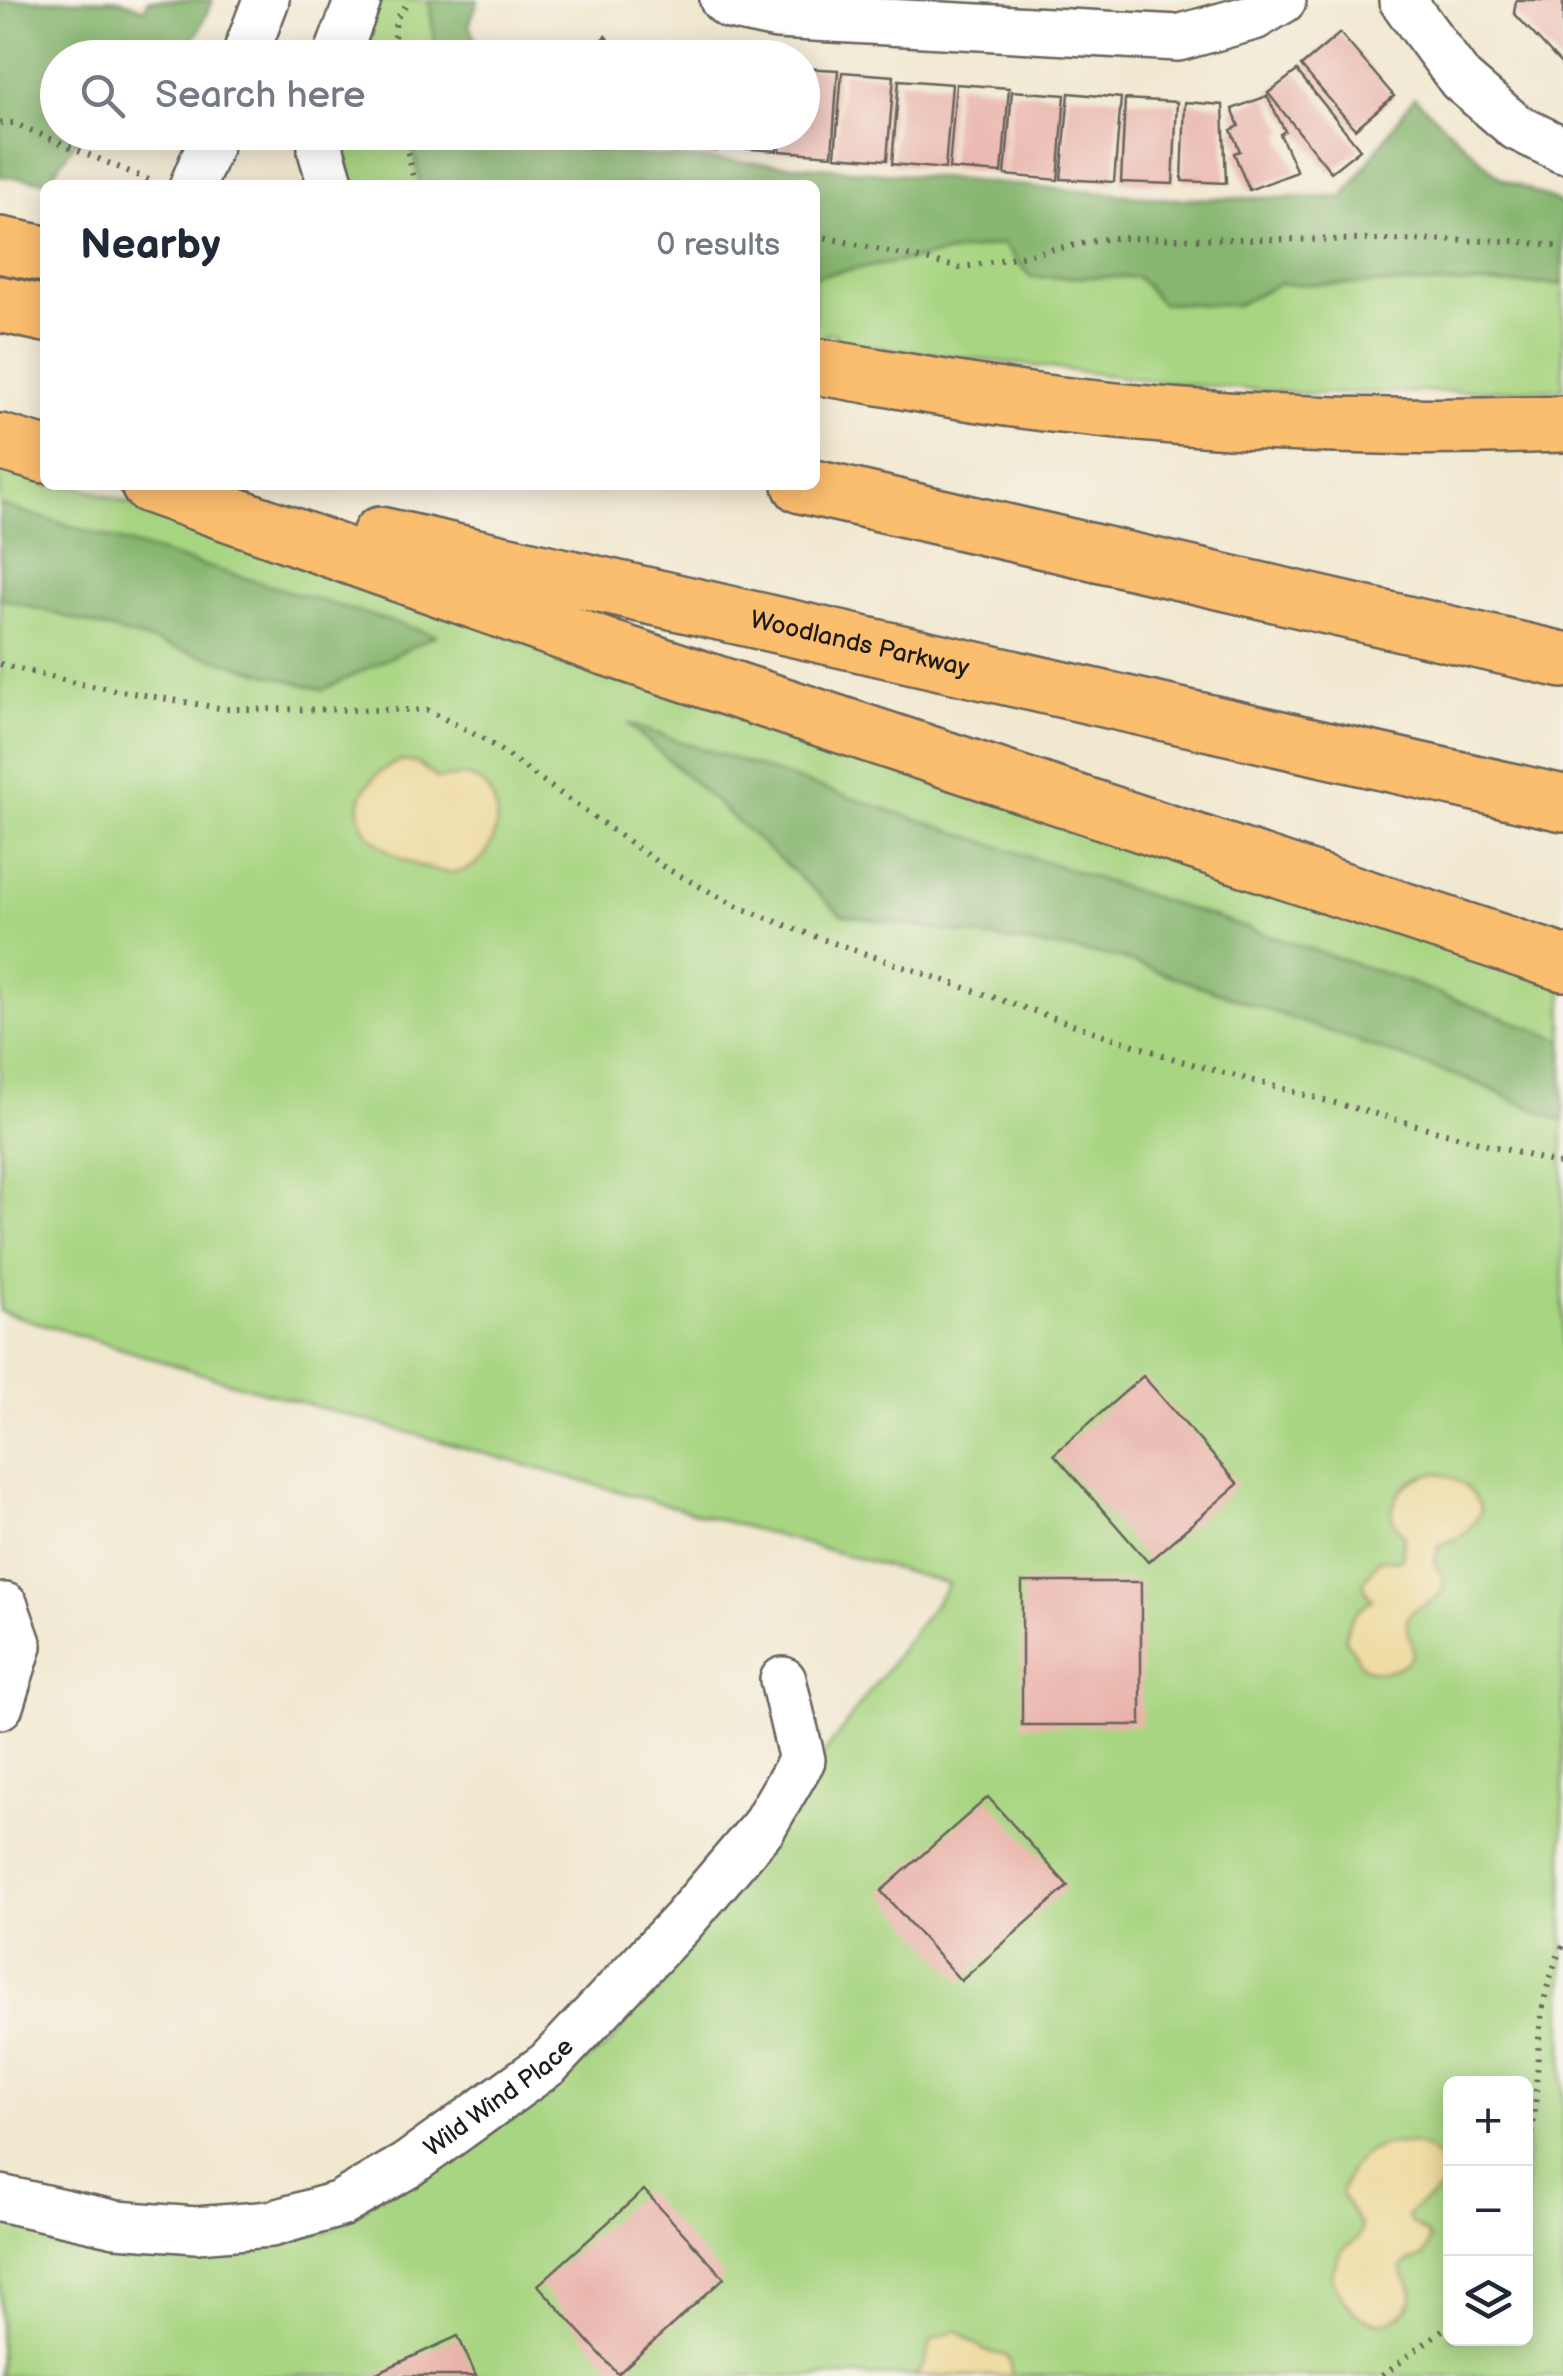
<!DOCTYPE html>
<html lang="en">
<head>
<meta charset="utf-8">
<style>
	:root { --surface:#fff; --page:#f6f6f7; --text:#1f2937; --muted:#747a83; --line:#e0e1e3 }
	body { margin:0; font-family:"Balsamiq Sans",sans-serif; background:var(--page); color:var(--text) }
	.controls { position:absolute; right:30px; bottom:30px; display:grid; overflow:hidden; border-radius:15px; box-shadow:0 5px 25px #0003 }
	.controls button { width:90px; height:90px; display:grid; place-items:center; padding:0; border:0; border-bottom:2px solid var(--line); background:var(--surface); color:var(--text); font:50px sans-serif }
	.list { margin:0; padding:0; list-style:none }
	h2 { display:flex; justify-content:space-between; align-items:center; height:130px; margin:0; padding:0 40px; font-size:42px }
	h2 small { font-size:32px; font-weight:400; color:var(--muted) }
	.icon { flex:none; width:55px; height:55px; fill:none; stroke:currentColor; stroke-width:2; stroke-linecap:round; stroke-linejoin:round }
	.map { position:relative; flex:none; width:1563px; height:2376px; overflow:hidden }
	.search { position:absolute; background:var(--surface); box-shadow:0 5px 25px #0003; left:40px; top:40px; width:780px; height:110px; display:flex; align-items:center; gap:25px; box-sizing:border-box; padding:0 35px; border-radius:55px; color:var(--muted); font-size:38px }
	.panel { position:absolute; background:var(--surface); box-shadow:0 5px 25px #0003; left:40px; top:180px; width:780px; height:310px; border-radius:15px }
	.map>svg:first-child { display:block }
	.green { fill:#a8d582; stroke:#62784f; stroke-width:2.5; fill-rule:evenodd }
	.forest { fill:#86b670; stroke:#516946; stroke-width:2.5 }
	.sand { fill:#eeda9e; stroke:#857b5d; stroke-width:2.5 }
	.building { fill:#e9b3ab }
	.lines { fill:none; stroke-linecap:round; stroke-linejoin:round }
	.minor-casing { stroke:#67635b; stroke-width:50 }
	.major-casing { stroke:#67635b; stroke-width:60 }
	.path { stroke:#67635b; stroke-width:6; stroke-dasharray:2.5 8; stroke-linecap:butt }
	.minor { stroke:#fff; stroke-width:45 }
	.major { stroke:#fbbd6e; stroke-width:55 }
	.labels { text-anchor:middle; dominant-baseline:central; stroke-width:9; stroke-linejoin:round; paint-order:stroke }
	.street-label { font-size:25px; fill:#1c1c1c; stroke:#f7f3e8 }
</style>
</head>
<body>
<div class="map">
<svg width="1563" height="2376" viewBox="0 0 1563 2376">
	<rect width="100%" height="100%" fill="#f7f3e8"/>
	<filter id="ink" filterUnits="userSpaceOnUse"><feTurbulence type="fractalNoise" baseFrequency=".01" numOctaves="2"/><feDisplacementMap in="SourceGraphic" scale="20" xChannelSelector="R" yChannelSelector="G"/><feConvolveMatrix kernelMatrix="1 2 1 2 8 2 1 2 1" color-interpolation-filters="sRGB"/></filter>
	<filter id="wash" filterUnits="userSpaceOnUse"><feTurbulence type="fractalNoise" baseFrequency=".0048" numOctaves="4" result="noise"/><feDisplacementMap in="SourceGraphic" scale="40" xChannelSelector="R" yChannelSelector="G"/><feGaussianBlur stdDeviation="2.25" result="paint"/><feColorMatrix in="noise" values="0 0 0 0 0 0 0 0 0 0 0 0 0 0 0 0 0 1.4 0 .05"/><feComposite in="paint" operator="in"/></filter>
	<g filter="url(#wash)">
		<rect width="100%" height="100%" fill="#f1e8d0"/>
		<g class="green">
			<polygon points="379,0 429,0 437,57 358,58"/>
			<polygon points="340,133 411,133 420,185 352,185"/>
			<polygon points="1003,244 1031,277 1137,277 1161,303 1237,305 1278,284 1563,284 1563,389 1309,394 1172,383 837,342 835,334 826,333 825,339 815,342 815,276"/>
			<path d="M0,460L45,475V485H74L1563,987V2376H0V2215L92,2237L244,2250L327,2231L609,2045L949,1584L229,1382L0,1311ZM1450,2084H1526V2338H1450Z"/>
		</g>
		<g class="forest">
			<polygon points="0,0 119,0 145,9 148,0 213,0 198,32 177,57 58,58 58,132 82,133 48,181 0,176"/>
			<polygon points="478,0 469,25 482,57 437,57 429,0"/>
			<polygon points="1414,97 1500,178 1563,204 1563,284 1278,284 1237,305 1161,303 1137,277 1031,277 1003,244 815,276 815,185 420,185 411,133 513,133 517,140 632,154 829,168 1171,199 1344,197"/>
			<polygon points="0,505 436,635 323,690 0,598"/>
			<polygon points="628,724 1389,975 1563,1040 1563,1122 1479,1084 1117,957 842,915"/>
		</g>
		<g class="sand">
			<path d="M400,761L417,763L438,779C450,777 466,774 476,780C510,798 500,863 459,872C445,875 426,868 413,864C398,859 372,842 364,827C349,798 374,771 400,761Z"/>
			<path d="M1435,1473C1453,1474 1479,1493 1481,1512L1464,1535L1439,1546L1435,1562C1437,1569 1444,1575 1444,1583C1442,1607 1411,1601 1407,1621C1404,1635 1418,1642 1411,1658C1399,1671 1372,1679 1359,1662C1353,1654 1355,1649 1346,1642C1344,1624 1356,1608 1372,1600L1364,1587L1365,1579L1380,1559L1397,1561L1402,1558L1404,1537L1392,1518C1392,1492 1411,1477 1435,1473Z"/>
			<path d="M1405,2143C1426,2143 1446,2160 1446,2181C1436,2202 1417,2199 1408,2218C1412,2229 1426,2228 1430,2240L1423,2257L1408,2262L1401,2268C1403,2278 1414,2287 1412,2298C1411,2306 1404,2313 1397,2317C1366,2336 1340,2301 1331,2275L1341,2251L1358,2238L1360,2232L1361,2226L1341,2195C1351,2158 1369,2144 1405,2143Z"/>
			<polygon points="957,2330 983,2350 1007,2356 1011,2365 1012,2376 915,2376 925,2364 932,2340"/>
		</g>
		<g id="blocks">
			<g class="building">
				<polygon points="1516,0 1563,0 1563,66 1514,13"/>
				<polygon points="1340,33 1394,96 1355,129 1301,66"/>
				<polygon points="605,36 627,58 585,58"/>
				<polygon points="802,68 838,70 832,155 780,151 781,132 802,132"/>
				<polygon points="1297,71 1360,149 1331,172 1268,93"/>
				<polygon points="842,72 894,76 887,160 835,156"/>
				<polygon points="899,80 952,84 945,169 892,164"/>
				<polygon points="956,84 1009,88 1002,173 949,169"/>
				<polygon points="1012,91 1065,95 1058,180 1005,175"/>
				<polygon points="1069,93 1121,98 1114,182 1061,179"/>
				<polygon points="1267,96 1285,131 1280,134 1297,172 1249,190 1234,153 1240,151 1231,130 1239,126 1232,109"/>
				<polygon points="1125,99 1177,102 1173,184 1121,182"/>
				<polygon points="1185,102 1223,105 1226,183 1182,181"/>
				<polygon points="671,132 719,132 717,151 670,147"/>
				<polygon points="726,132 778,132 777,151 725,147"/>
				<polygon points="1143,1376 1238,1484 1148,1562 1054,1454"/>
				<rect x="1022" y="1582" width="119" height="143"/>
				<polygon points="988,1797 1068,1886 961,1981 881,1891"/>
				<polygon points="644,2190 724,2278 618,2374 538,2285"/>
				<polygon points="458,2336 476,2376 370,2376"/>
			</g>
		</g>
	</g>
	<g filter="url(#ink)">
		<use href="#blocks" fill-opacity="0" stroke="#67635b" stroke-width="2.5"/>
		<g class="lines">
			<defs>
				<g id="minor">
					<polyline points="723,0 730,6 777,16 1178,38 1254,17 1283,0"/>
					<polyline points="1402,0 1461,80 1516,127 1563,150"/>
					<polyline points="244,58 266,0"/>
					<polyline points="336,58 358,0"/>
					<polyline points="321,132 321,151 331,185"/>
					<polyline points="193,185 215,132"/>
					<polyline points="0,1706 19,1646 5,1606"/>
					<path id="s1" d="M0,2198L116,2224L196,2230L271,2224L340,2204L406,2166L548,2064L682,1922L763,1827L802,1760L783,1680"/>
				</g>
				<g id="major">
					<polyline points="0,245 45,254"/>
					<polyline points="0,304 45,314"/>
					<path d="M815,366C900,380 985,397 1070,406C1234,425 1398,430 1563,424"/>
					<polyline points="0,442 45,455"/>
					<polyline points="149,485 608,648 1563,963"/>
					<polyline points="801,485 1563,660"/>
					<path id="s2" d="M380,535L1563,803"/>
				</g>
			</defs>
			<use href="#minor" class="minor-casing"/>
			<use href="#major" class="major-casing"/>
			<g class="path">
				<polyline points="392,58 396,19 410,0"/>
				<polyline points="0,123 13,123 156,183"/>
				<polyline points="403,132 415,185"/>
				<polyline points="815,235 960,268 1110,238 1514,241 1563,247"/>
				<polyline points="0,664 75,683 225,709 427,710 484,739 664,867 736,906 819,938 1181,1061 1563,1165"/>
				<path d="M1526,2175C1529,2152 1534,2129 1535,2105C1540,2043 1535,2005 1563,1945"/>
				<polyline points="1382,2376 1450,2324"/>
			</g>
			<use href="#minor" class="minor"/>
			<use href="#major" class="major"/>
		</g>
	</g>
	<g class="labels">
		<g class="street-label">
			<text stroke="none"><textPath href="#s2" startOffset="492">Woodlands Parkway</textPath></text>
			<text stroke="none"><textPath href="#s1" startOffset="538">Wild Wind Place</textPath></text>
		</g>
	</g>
</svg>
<div class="controls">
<button>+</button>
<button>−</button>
<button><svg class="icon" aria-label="layers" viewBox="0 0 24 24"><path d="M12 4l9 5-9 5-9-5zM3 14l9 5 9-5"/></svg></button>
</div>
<div class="search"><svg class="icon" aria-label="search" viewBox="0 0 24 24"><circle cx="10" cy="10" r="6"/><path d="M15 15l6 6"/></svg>Search here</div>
<section class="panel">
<h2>Nearby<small>0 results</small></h2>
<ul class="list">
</ul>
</section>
</div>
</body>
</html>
